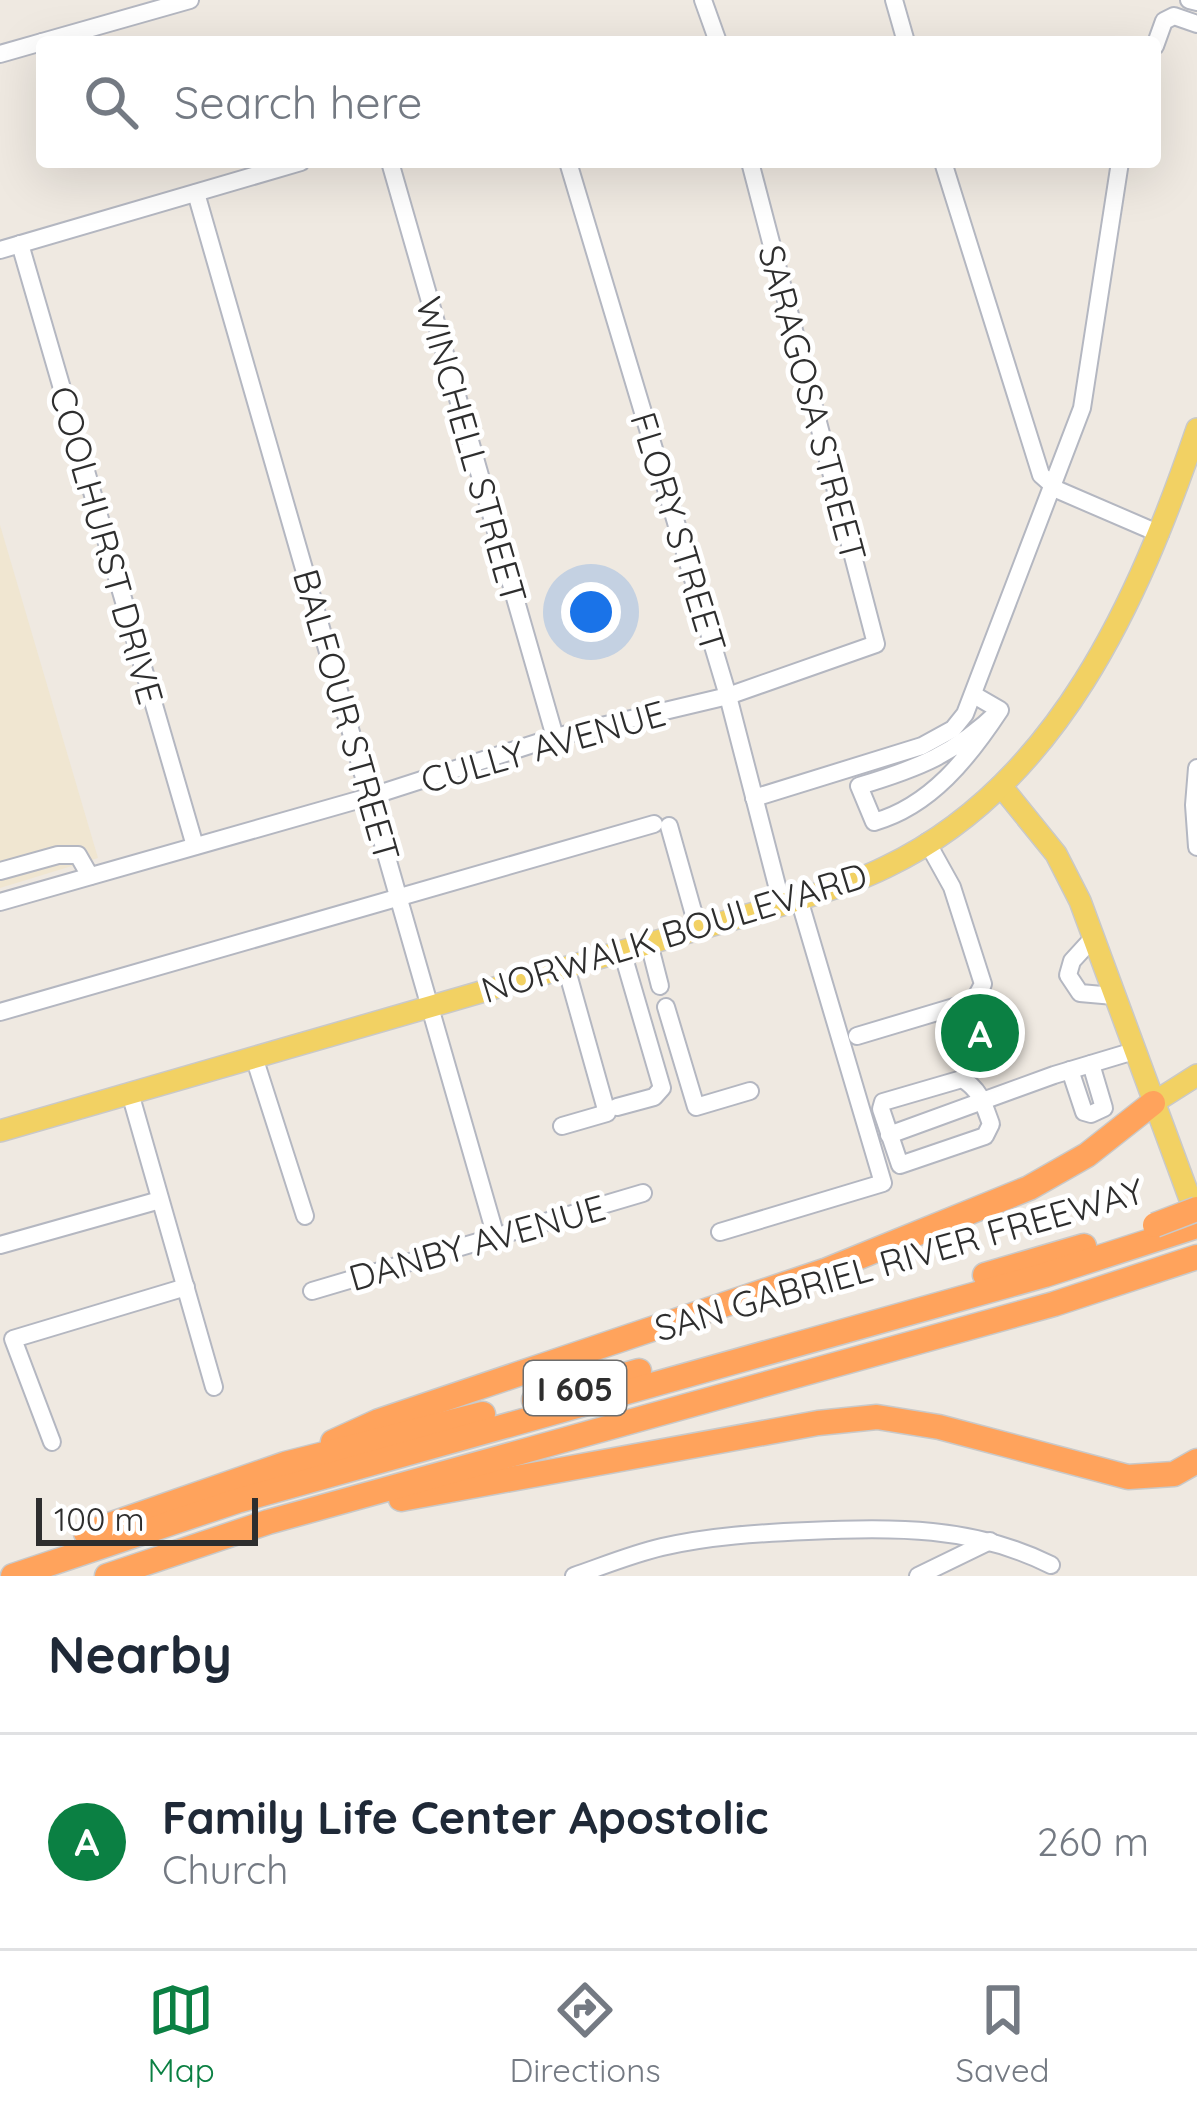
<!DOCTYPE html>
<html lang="en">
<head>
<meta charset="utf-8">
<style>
	:root { --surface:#fff; --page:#f6f6f7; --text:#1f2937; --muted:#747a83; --line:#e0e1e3; --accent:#0b8043 }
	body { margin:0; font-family:Quicksand,sans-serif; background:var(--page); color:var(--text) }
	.scale { position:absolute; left:36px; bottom:30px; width:222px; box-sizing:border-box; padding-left:12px; border:6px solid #2e2e2e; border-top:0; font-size:33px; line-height:42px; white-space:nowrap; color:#2e2e2e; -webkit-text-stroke:9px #fff; paint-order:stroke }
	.you { position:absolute; left:591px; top:612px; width:42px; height:42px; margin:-30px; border:9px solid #fff; border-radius:50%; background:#1a73e8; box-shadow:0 0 0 18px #1a73e833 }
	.badge { display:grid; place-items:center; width:78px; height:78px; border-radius:50%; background:var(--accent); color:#fff; font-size:39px; font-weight:700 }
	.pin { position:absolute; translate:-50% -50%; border:6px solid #fff; box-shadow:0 3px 12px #0006 }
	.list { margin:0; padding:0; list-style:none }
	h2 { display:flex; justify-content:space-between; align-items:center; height:156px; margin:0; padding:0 48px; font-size:51px }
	h2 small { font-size:39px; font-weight:400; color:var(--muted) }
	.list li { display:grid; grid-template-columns:78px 1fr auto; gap:36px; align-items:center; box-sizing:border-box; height:216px; padding:0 48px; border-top:3px solid var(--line) }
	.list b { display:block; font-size:45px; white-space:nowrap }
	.list p { margin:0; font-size:39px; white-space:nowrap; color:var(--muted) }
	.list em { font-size:39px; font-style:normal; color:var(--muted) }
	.icon { flex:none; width:66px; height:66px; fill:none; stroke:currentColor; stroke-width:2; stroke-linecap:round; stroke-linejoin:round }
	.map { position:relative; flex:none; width:1197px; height:1576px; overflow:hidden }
	.search { position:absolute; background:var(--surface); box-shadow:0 12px 48px #0002; left:36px; right:36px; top:36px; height:132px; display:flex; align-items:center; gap:30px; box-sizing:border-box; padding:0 42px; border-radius:12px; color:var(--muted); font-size:45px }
	.sheet { height:372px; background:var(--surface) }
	nav { display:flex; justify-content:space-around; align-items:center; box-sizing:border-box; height:168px; border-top:3px solid var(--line); background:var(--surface); font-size:33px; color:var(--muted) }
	nav a { display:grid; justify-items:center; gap:6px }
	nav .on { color:var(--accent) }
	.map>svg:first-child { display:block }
	.education { fill:#f0e6d1 }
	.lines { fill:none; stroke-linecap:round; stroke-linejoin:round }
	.minor-casing { stroke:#b4b7c1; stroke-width:20 }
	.major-casing { stroke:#c9c9c9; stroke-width:24 }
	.highway-casing { stroke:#c9c9c9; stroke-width:27 }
	.minor { stroke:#fff; stroke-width:16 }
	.major { stroke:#f2d163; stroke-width:21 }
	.highway { stroke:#ffa35c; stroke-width:24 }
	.highway-bridge-casing { stroke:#c9c9c9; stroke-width:27; stroke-linecap:butt }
	.highway-bridge { stroke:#ffa35c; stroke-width:24 }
	.labels { text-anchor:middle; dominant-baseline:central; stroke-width:10; stroke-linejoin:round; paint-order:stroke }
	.shield { fill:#fff; stroke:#6d6d6d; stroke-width:3 }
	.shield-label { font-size:33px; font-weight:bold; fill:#2e2e2e }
	.street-label { font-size:36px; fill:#2e2e2e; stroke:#fff }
</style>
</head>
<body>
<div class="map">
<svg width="1197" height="1576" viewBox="0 0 1197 1576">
	<rect width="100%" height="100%" fill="#efe9e1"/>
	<polygon class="education" points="0,525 98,858 0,888"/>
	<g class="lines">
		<defs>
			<g id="minor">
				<polyline points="703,0 718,42"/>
				<polyline points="894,0 906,42"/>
				<polyline points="1189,0 1197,2"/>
				<polyline points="42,42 190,0"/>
				<polyline points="1155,46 1164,21 1174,16 1197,24"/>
				<polyline points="0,54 42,42"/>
				<polyline points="390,162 555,737"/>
				<polyline points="568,162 728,696 782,905"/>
				<polyline points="943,162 1041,475 1058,490 1160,534"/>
				<polyline points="196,193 496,1237"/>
				<polyline points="20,244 195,846"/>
				<polyline points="0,250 301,162"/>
				<path d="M974,695L1000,710C955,754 919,768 859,786L874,822C931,806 969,757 1000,710"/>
				<polyline points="1197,768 1194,805 1197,847"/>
				<polyline points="754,798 922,746 953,729 965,714 1082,408 1120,162"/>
				<polyline points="669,826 698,929"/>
				<polyline points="0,871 58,855 78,855 90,876"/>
				<polyline points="0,902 372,796 555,737 728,696 876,644 750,162"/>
				<polyline points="1093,938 1072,961 1068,975 1080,993 1114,996"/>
				<polyline points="649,943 660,986"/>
				<polyline points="666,1007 696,1107 750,1091"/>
				<polyline points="0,1012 654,824"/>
				<polyline points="857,1036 974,1001 983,984 952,887 927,842"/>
				<polyline points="254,1057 305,1216"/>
				<polyline points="1070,1070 1084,1112 1091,1114 1104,1108 1091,1064"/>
				<path d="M962,1079C980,1089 984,1105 991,1124L985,1136L900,1165L881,1109L883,1102Z"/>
				<polyline points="130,1093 214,1387"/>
				<polyline points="617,1107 654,1097 662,1088 622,951"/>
				<polyline points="562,1126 607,1113 566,967"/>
				<polyline points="889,1135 1054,1075 1134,1051"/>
				<polyline points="720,1232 883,1183 799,899"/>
				<polyline points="0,1245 160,1200"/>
				<polyline points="312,1291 643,1193"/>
				<polyline points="52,1442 13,1339 186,1287"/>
				<path d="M574,1576C603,1566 632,1554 662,1547C710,1536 759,1533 808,1531C893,1527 973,1526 1051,1565"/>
				<polyline points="918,1576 990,1541"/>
			</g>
			<g id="major">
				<polyline points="1001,786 1056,854 1080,901 1197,1218"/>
				<polyline points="1153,1103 1197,1075"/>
				<path d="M0,1131L782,905C816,894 854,883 886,867C1058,785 1139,599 1197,429"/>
			</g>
			<g id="highway">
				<polyline points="985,1275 1084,1246"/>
				<polyline points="534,1400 639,1371"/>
				<polyline points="333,1442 379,1421 827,1270 1029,1188 1087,1155 1153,1103"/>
				<polyline points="401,1499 818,1423 877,1417 939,1427 1128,1477 1174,1474 1197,1461"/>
				<polyline points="86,1533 285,1464 483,1414"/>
				<polyline points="13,1576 237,1501 1045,1275 1197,1226"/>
				<polyline points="107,1576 268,1522 1054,1304 1197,1257"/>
			</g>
		</defs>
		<use href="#minor" class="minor-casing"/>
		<use href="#major" class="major-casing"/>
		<use href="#highway" class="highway-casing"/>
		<use href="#minor" class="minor"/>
		<use href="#major" class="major"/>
		<use href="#highway" class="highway"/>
		<defs>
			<polyline id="highway-bridge" points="1155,1225 1197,1209"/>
		</defs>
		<use href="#highway-bridge" class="highway-bridge-casing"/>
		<use href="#highway-bridge" class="highway-bridge"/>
	</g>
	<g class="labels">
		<rect class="shield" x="524" y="1361" width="102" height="54" rx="9"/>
		<g class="shield-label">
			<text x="575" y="1388">I 605</text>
		</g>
		<g class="street-label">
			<text transform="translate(813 403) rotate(75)">SARAGOSA STREET</text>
			<text transform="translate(472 450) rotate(74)">WINCHELL STREET</text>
			<text transform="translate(679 532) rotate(73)">FLORY STREET</text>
			<text transform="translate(107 545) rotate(74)">COOLHURST DRIVE</text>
			<text transform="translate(347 715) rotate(74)">BALFOUR STREET</text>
			<text transform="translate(543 746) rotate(-16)">CULLY AVENUE</text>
			<text transform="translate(674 932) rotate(-17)">NORWALK BOULEVARD</text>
			<text transform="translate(477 1242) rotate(-16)">DANBY AVENUE</text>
			<text transform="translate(899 1259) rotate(-16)">SAN GABRIEL RIVER FREEWAY</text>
		</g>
	</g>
</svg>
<div class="scale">100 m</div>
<div class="you"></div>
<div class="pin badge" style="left:980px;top:1033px">A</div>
<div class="search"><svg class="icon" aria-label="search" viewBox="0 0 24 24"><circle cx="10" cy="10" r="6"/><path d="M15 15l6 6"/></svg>Search here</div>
</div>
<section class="sheet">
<h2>Nearby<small></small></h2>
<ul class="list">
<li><span class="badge">A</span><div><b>Family Life Center Apostolic</b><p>Church</p></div><em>260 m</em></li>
</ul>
</section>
<nav>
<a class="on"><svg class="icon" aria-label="map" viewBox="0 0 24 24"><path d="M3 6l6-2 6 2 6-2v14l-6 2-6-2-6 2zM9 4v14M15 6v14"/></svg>Map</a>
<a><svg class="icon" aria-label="directions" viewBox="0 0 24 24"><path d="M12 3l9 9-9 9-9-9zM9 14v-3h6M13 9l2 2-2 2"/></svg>Directions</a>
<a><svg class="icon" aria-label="saved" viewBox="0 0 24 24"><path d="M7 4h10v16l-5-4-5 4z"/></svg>Saved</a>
</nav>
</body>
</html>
